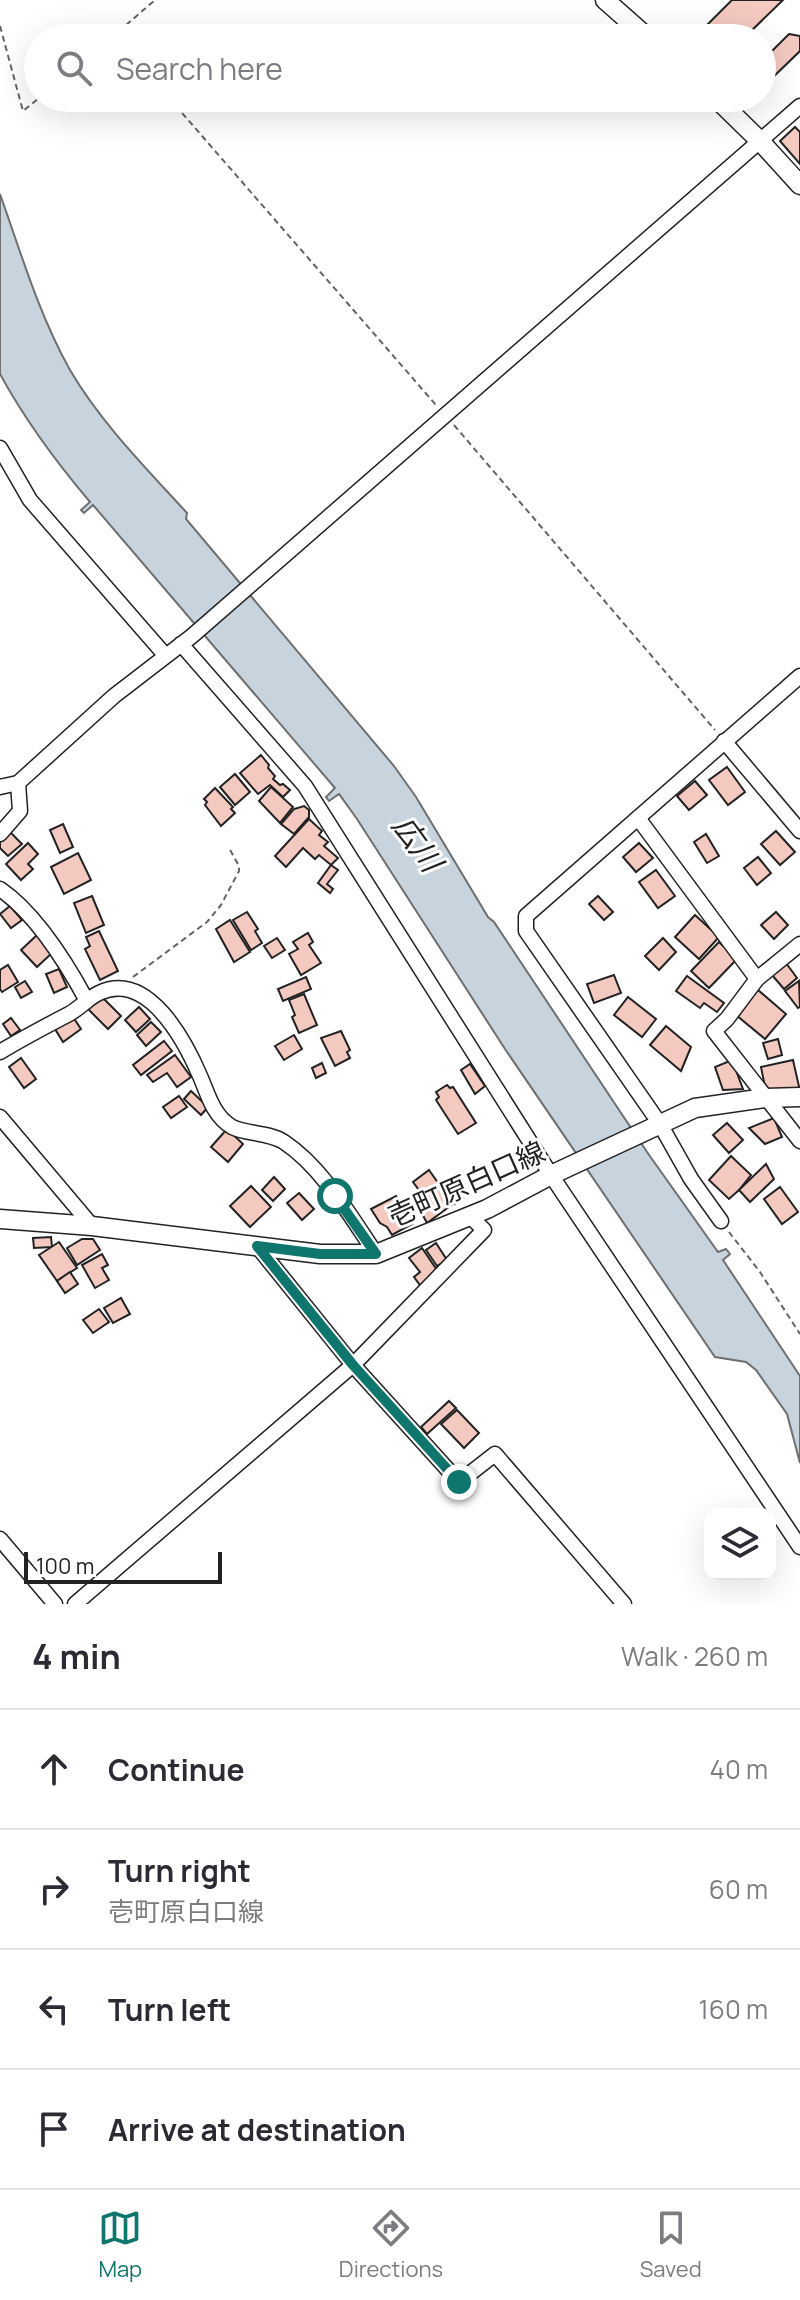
<!DOCTYPE html>
<html lang="en">
<head>
<meta charset="utf-8">
<style>
	:root { --surface:#fff; --page:#f7f7f7; --text:#2b2b33; --muted:#7c7c81; --line:#e1e1e2; --accent:#0f766e }
	body { margin:0; font-family:Manrope,"Noto Sans JP",sans-serif; background:var(--page); color:var(--text) }
	.controls { position:absolute; right:24px; bottom:24px; display:grid; overflow:hidden; border-radius:16px; box-shadow:0 8px 32px #0002 }
	.controls button { width:72px; height:72px; display:grid; place-items:center; padding:0; border:0; border-bottom:2px solid var(--line); background:var(--surface); color:var(--text); font:40px sans-serif }
	.scale { position:absolute; left:24px; bottom:20px; width:198px; box-sizing:border-box; padding-left:8px; border:4px solid #222; border-top:0; font-size:22px; line-height:28px; white-space:nowrap; color:#222; -webkit-text-stroke:6px #fff; paint-order:stroke }
	.stop { position:absolute; width:24px; height:24px; margin:-18px; border:6px solid #0f766e; border-radius:50%; background:#fff }
	.stop.end { background:#0f766e; border-color:#fff; box-shadow:0 2px 8px #0008 }
	.list { margin:0; padding:0; list-style:none }
	h2 { display:flex; justify-content:space-between; align-items:center; height:104px; margin:0; padding:0 32px; font-size:34px }
	h2 small { font-size:26px; font-weight:400; color:var(--muted) }
	.list li { display:grid; grid-template-columns:52px 1fr auto; gap:24px; align-items:center; box-sizing:border-box; height:120px; padding:0 32px; border-top:2px solid var(--line) }
	.list b { display:block; font-size:30px; white-space:nowrap }
	.list p { margin:0; font-size:26px; white-space:nowrap; color:var(--muted) }
	.list em { font-size:26px; font-style:normal; color:var(--muted) }
	.icon { flex:none; width:44px; height:44px; fill:none; stroke:currentColor; stroke-width:2; stroke-linecap:round; stroke-linejoin:round }
	.map { position:relative; flex:none; width:800px; height:1604px; overflow:hidden }
	.search { position:absolute; background:var(--surface); box-shadow:0 8px 32px #0002; left:24px; right:24px; top:24px; height:88px; display:flex; align-items:center; gap:20px; box-sizing:border-box; padding:0 28px; border-radius:44px; color:var(--muted); font-size:30px }
	.sheet { height:584px; background:var(--surface) }
	nav { display:flex; justify-content:space-around; align-items:center; box-sizing:border-box; height:112px; border-top:2px solid var(--line); background:var(--surface); font-size:22px; color:var(--muted) }
	nav a { display:grid; justify-items:center; gap:4px }
	nav .on { color:var(--accent) }
	.map>svg:first-child { display:block }
	.water { fill:#c7d3dd; stroke:#6f6f6f; stroke-width:2 }
	.building { fill:#f3c9c0; stroke:#222; stroke-width:2 }
	.lines { fill:none; stroke-linecap:round; stroke-linejoin:round }
	.minor-casing { stroke:#222; stroke-width:17 }
	.major-casing { stroke:#222; stroke-width:21 }
	.path { stroke:#646464; stroke-width:2; stroke-dasharray:6 4; stroke-linecap:butt }
	.minor { stroke:#fff; stroke-width:14 }
	.major { stroke:#fff; stroke-width:18 }
	.route { stroke:#0f766e; stroke-width:10 }
	.labels { text-anchor:middle; dominant-baseline:central; stroke-width:6; stroke-linejoin:round; paint-order:stroke }
	.street-label { font-size:28px; fill:#222; stroke:#fff }
	.water-label { font-size:30px; font-style:italic; fill:#222; stroke:#fff }
</style>
</head>
<body>
<div class="map">
<svg width="800" height="1604" viewBox="0 0 800 1604">
	<rect width="100%" height="100%" fill="#fff"/>
	<path class="water" d="M0,194C21,253 39,315 70,370C101,423 146,468 187,513L186,519L394,766L416,797L488,917L494,922L647,1152L718,1252L726,1249L730,1254L723,1260L800,1376V1463L787,1414L756,1370L746,1362L715,1357L505,1049L357,819L339,794L329,801L326,797L335,788L93,505L84,513L81,510L90,502C56,462 25,420 0,374Z"/>
	<g class="building">
		<polygon points="732,0 783,0 744,38 694,38"/>
		<polygon points="789,34 800,36 800,51 767,83 762,77 762,61"/>
		<polygon points="795,127 800,132 800,164 780,141"/>
		<polygon points="261,755 269,765 268,768 275,776 273,779 280,785 283,784 290,790 283,797 270,785 258,794 240,773"/>
		<polygon points="727,767 745,792 728,805 709,780"/>
		<polygon points="235,774 250,792 235,805 220,787"/>
		<polygon points="695,781 707,795 689,810 677,796"/>
		<polygon points="271,787 293,807 280,823 259,801"/>
		<polygon points="215,788 233,807 231,809 235,813 221,826 205,805 207,802 204,799"/>
		<polygon points="304,806 309,810 309,817 294,834 281,824 294,809"/>
		<polygon points="309,819 322,831 319,835 328,842 324,846 338,858 331,865 319,855 315,859 303,848 286,867 275,856"/>
		<polygon points="63,824 73,847 60,853 50,830"/>
		<polygon points="776,831 795,852 780,865 761,844"/>
		<polygon points="10,832 22,844 8,856 0,848 0,842"/>
		<polygon points="706,834 719,856 707,863 694,842"/>
		<polygon points="28,843 38,854 28,864 33,869 21,880 6,864"/>
		<polygon points="639,843 653,858 636,872 623,857"/>
		<polygon points="78,853 91,880 64,894 51,867"/>
		<polygon points="758,857 771,873 757,885 744,868"/>
		<polygon points="331,865 338,870 327,884 333,889 330,893 318,883"/>
		<polygon points="656,870 675,896 658,908 639,882"/>
		<polygon points="92,896 104,925 86,933 74,903"/>
		<polygon points="598,896 613,912 604,920 589,904"/>
		<polygon points="10,906 22,920 11,928 0,914"/>
		<polygon points="247,912 258,929 255,931 262,943 251,950 233,920"/>
		<polygon points="776,912 788,925 774,939 761,925"/>
		<polygon points="695,915 719,937 699,959 675,937"/>
		<polygon points="230,920 250,952 234,962 216,929"/>
		<polygon points="99,931 118,971 100,980 85,949 90,946 86,937"/>
		<polygon points="308,933 313,942 309,945 321,963 301,975 289,954 298,949 293,942"/>
		<polygon points="37,935 53,952 37,967 21,950"/>
		<polygon points="277,938 285,950 272,958 264,946"/>
		<polygon points="663,938 676,952 659,970 645,956"/>
		<polygon points="719,942 737,959 709,988 691,971"/>
		<polygon points="786,963 797,978 784,989 772,975"/>
		<polygon points="8,965 18,982 2,992 0,989 0,970"/>
		<polygon points="59,969 67,987 54,993 46,974"/>
		<polygon points="614,975 621,993 594,1003 587,984"/>
		<polygon points="687,976 724,1003 717,1012 704,1003 700,1008 676,991"/>
		<polygon points="306,977 311,989 283,1001 278,989"/>
		<polygon points="25,981 32,992 21,998 15,987"/>
		<polygon points="799,981 800,1007 798,1008 785,991"/>
		<polygon points="758,990 786,1014 765,1039 736,1015"/>
		<polygon points="304,994 317,1025 299,1033 292,1017 295,1015 289,1000"/>
		<polygon points="101,996 121,1016 108,1029 88,1009"/>
		<polygon points="628,997 656,1019 642,1037 614,1015"/>
		<polygon points="139,1007 150,1019 136,1032 125,1020"/>
		<polygon points="73,1017 81,1029 63,1042 55,1029"/>
		<polygon points="11,1018 20,1030 11,1036 3,1024"/>
		<polygon points="151,1022 161,1032 146,1046 137,1035"/>
		<polygon points="666,1026 691,1047 681,1071 650,1045"/>
		<polygon points="341,1031 350,1050 347,1052 350,1058 335,1066 321,1038"/>
		<polygon points="294,1035 302,1049 284,1060 275,1046"/>
		<polygon points="778,1039 782,1055 768,1059 763,1043"/>
		<polygon points="164,1041 172,1051 141,1075 133,1065"/>
		<polygon points="175,1055 191,1077 177,1087 167,1073 153,1082 147,1075"/>
		<polygon points="21,1058 36,1079 24,1088 9,1067"/>
		<polygon points="732,1060 743,1089 723,1090 715,1067"/>
		<polygon points="793,1060 800,1091 767,1097 761,1067"/>
		<polygon points="322,1063 326,1073 316,1078 312,1068"/>
		<polygon points="470,1064 485,1086 475,1094 461,1070"/>
		<polygon points="447,1085 450,1088 453,1087 476,1123 458,1134 436,1100 439,1097 436,1092"/>
		<polygon points="191,1091 208,1107 201,1115 184,1099"/>
		<polygon points="179,1096 187,1107 171,1118 163,1107"/>
		<polygon points="774,1118 782,1137 765,1144 749,1128"/>
		<polygon points="727,1123 743,1140 729,1153 713,1135"/>
		<polygon points="227,1129 243,1144 228,1162 211,1147"/>
		<polygon points="731,1156 751,1175 739,1190 729,1199 709,1180"/>
		<polygon points="766,1164 774,1179 750,1202 739,1190"/>
		<polygon points="429,1170 453,1204 427,1223 416,1202 424,1197 413,1182"/>
		<polygon points="274,1177 285,1189 273,1201 262,1190"/>
		<polygon points="251,1186 271,1207 250,1227 230,1206"/>
		<polygon points="455,1187 463,1198 455,1204 447,1193"/>
		<polygon points="780,1187 798,1212 782,1224 764,1199"/>
		<polygon points="299,1193 314,1209 302,1220 287,1203"/>
		<polygon points="396,1196 412,1224 392,1235 387,1227 380,1223 371,1209"/>
		<polygon points="51,1237 52,1247 34,1248 33,1238"/>
		<polygon points="82,1239 93,1239 100,1250 77,1265 67,1248"/>
		<polygon points="59,1242 77,1268 57,1281 39,1255"/>
		<polygon points="436,1243 447,1260 437,1266 426,1250"/>
		<polygon points="422,1248 439,1273 422,1288 414,1277 420,1272 409,1258"/>
		<polygon points="102,1254 108,1265 102,1268 109,1280 95,1288 82,1265"/>
		<polygon points="70,1272 78,1284 65,1293 57,1281"/>
		<polygon points="121,1298 130,1314 113,1323 104,1308"/>
		<polygon points="99,1309 109,1322 93,1333 83,1320"/>
		<polygon points="449,1401 456,1408 427,1434 421,1427"/>
		<polygon points="457,1410 479,1433 464,1448 441,1424"/>
	</g>
	<g class="lines">
		<defs>
			<g id="minor">
				<polyline points="0,448 30,500 165,655"/>
				<polyline points="181,644 305,786 551,1175 800,1547"/>
				<polyline points="724,741 800,831"/>
				<polyline points="0,787 18,783 114,696 192,636 800,106"/>
				<polyline points="638,818 757,979"/>
				<polyline points="0,834 20,811 18,783"/>
				<path d="M0,889C35,913 67,964 87,1001"/>
				<polyline points="800,944 757,979 727,1019 714,1031 800,1141"/>
				<path d="M0,1052C23,1038 46,1026 69,1014C80,1008 88,998 99,993C148,970 185,1041 200,1076C208,1094 213,1116 232,1127C245,1134 269,1132 284,1142C322,1167 351,1217 376,1254"/>
				<polyline points="0,1117 92,1226"/>
				<polyline points="721,1221 691,1179 660,1124 526,931 526,916 800,676"/>
				<polyline points="257,1246 353,1365 459,1482 495,1454 624,1604"/>
				<polyline points="0,1539 55,1604"/>
				<polyline points="75,1604 353,1365 484,1230 469,1215"/>
			</g>
			<g id="major">
				<polyline points="605,0 648,38"/>
				<polyline points="716,98 760,141 800,185"/>
				<polyline points="0,1219 92,1226 320,1254 376,1254 487,1209 551,1175 695,1108 765,1098 800,1097"/>
			</g>
		</defs>
		<use href="#minor" class="minor-casing"/>
		<use href="#major" class="major-casing"/>
		<g class="path">
			<polyline points="0,26 23,111 39,98"/>
			<polyline points="111,38 155,0"/>
			<polyline points="169,98 436,405"/>
			<polyline points="454,425 715,730"/>
			<polyline points="133,977 207,922 221,905 239,871 239,866 229,848"/>
			<polyline points="729,1232 760,1272 800,1334"/>
		</g>
		<use href="#minor" class="minor"/>
		<use href="#major" class="major"/>
	</g>
	<g class="lines">
		<polyline class="route" points="335,1196 376,1254 320,1254 257,1246 353,1365 459,1482"/>
	</g>
	<g class="labels">
		<g class="street-label">
			<text transform="translate(466 1183) rotate(-24)">壱町原白口線</text>
		</g>
		<g class="water-label">
			<text transform="translate(418 843) rotate(54)">広川</text>
		</g>
	</g>
</svg>
<div class="controls">
<button><svg class="icon" aria-label="layers" viewBox="0 0 24 24"><path d="M12 4l9 5-9 5-9-5zM3 14l9 5 9-5"/></svg></button>
</div>
<div class="scale">100 m</div>
<div class="stop" style="left:335px;top:1196px"></div>
<div class="stop end" style="left:459px;top:1482px"></div>
<div class="search"><svg class="icon" aria-label="search" viewBox="0 0 24 24"><circle cx="10" cy="10" r="6"/><path d="M15 15l6 6"/></svg>Search here</div>
</div>
<section class="sheet">
<h2>4 min<small>Walk · 260 m</small></h2>
<ul class="list">
<li><svg class="icon" aria-label="ahead" viewBox="0 0 24 24"><path d="M12 20V5M6 11l6-6 6 6"/></svg><div><b>Continue</b></div><em>40 m</em></li>
<li><svg class="icon" aria-label="right" viewBox="0 0 24 24"><path d="M7 20v-9h11M14 6l5 5-5 5"/></svg><div><b>Turn right</b><p>壱町原白口線</p></div><em>60 m</em></li>
<li><svg class="icon" aria-label="left" viewBox="0 0 24 24"><path d="M17 20v-9H6M10 6l-5 5 5 5"/></svg><div><b>Turn left</b></div><em>160 m</em></li>
<li><svg class="icon" aria-label="arrive" viewBox="0 0 24 24"><path d="M6 21V4h12l-3 4 3 4H6"/></svg><div><b>Arrive at destination</b></div></li>
</ul>
</section>
<nav>
<a class="on"><svg class="icon" aria-label="map" viewBox="0 0 24 24"><path d="M3 6l6-2 6 2 6-2v14l-6 2-6-2-6 2zM9 4v14M15 6v14"/></svg>Map</a>
<a><svg class="icon" aria-label="directions" viewBox="0 0 24 24"><path d="M12 3l9 9-9 9-9-9zM9 14v-3h6M13 9l2 2-2 2"/></svg>Directions</a>
<a><svg class="icon" aria-label="saved" viewBox="0 0 24 24"><path d="M7 4h10v16l-5-4-5 4z"/></svg>Saved</a>
</nav>
</body>
</html>
